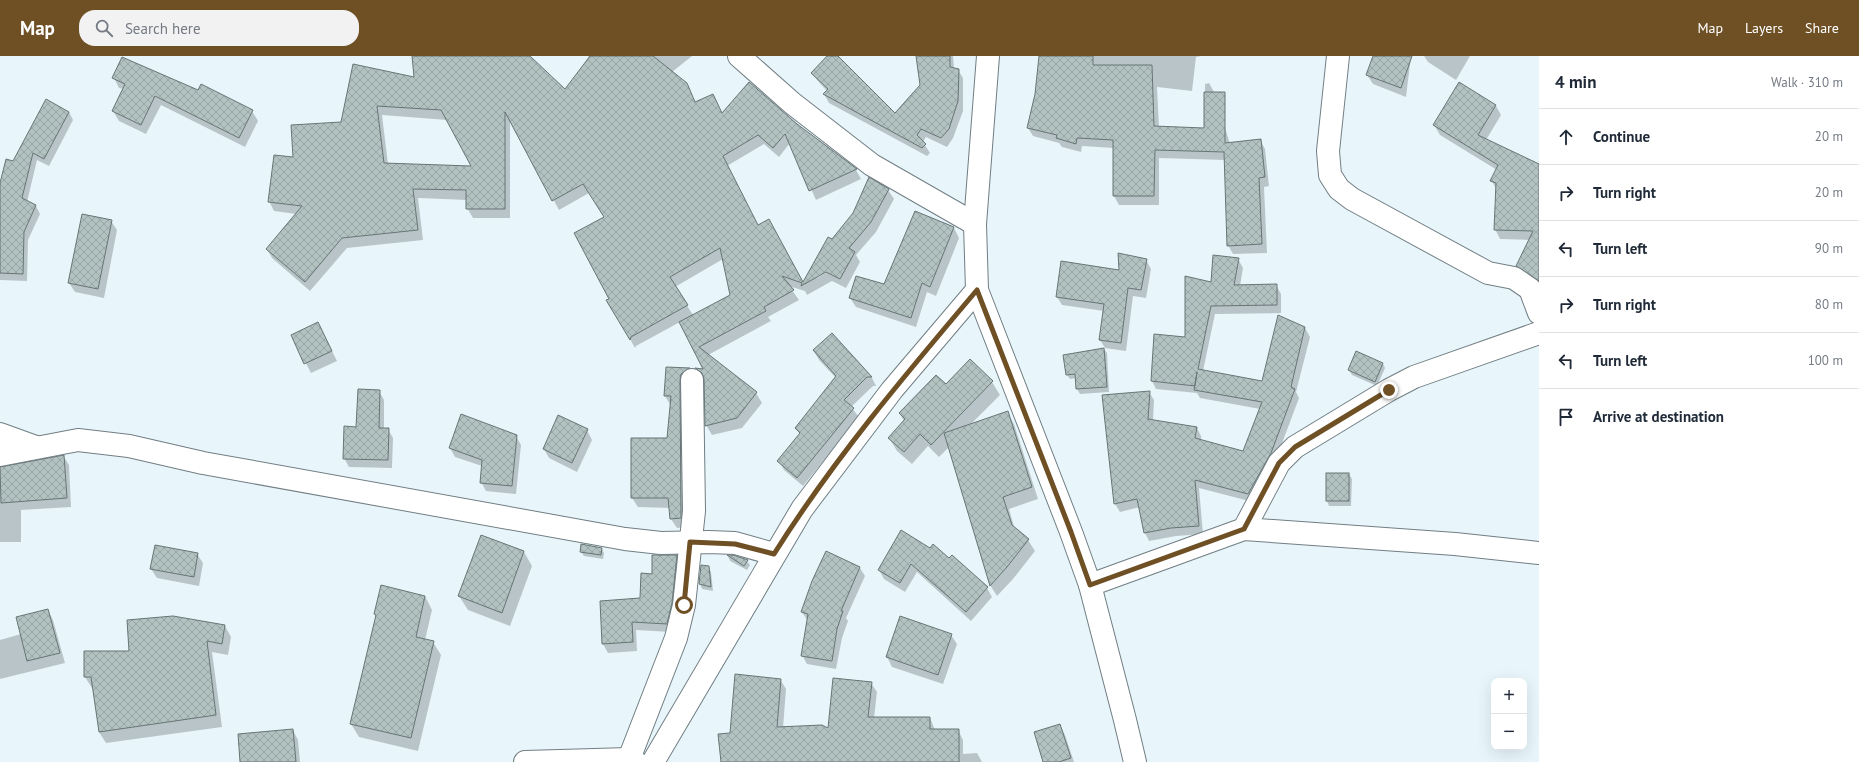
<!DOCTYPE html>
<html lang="en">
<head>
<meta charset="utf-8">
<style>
	:root { --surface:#fff; --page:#f2f2f3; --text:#1f2937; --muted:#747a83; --line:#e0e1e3; --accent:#6f5025 }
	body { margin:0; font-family:"PT Sans",sans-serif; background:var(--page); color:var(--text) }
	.controls { position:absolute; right:12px; bottom:12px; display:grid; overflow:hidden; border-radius:8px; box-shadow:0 4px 16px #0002 }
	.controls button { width:36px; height:36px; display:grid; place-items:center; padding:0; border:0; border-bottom:1px solid var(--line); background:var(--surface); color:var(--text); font:20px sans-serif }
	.stop { position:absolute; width:12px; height:12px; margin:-9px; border:3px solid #6f5025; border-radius:50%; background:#fff }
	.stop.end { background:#6f5025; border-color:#fff; box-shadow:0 1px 4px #0008 }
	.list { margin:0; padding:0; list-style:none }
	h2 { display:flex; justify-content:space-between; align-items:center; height:52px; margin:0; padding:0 16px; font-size:17px }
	h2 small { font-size:13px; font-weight:400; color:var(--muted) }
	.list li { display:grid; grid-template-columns:26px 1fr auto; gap:12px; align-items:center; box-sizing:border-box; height:56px; padding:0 16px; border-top:1px solid var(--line) }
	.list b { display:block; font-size:15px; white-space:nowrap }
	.list em { font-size:13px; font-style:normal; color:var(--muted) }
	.icon { flex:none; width:22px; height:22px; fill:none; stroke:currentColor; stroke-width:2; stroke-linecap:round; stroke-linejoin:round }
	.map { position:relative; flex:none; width:1539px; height:706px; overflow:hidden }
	header { display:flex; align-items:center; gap:24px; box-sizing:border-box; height:56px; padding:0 20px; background:var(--accent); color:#fff }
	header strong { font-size:19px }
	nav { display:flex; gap:22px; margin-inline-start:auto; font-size:14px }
	.search { width:280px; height:36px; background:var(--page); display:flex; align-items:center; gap:10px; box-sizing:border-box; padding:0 14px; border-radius:16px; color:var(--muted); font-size:15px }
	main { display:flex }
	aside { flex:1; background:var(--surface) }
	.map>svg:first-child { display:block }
	.shadow { fill:#0003; fill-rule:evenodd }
	.building { fill:url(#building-cross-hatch); stroke:#677575; fill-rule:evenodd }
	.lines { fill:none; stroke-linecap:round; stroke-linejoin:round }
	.minor-casing { stroke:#717e83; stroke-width:24 }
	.tertiary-casing { stroke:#717e83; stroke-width:24 }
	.secondary-casing { stroke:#717e83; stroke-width:24 }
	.minor { stroke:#fff; stroke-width:22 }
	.tertiary { stroke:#fff; stroke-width:22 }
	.secondary { stroke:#fff; stroke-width:22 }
	.route { stroke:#6f5025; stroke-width:5 }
</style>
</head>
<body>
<header>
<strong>Map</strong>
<div class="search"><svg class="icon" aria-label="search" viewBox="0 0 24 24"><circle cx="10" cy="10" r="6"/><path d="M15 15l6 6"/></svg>Search here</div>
<nav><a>Map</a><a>Layers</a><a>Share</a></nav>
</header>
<main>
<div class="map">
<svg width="1539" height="706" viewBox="0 0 1539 706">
	<defs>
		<pattern id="building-cross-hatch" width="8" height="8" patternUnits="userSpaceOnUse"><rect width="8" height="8" fill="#b2c2c1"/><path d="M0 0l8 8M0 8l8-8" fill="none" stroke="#98a6a5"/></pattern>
	</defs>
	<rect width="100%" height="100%" fill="#e8f6fb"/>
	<g class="shadow">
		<path d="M413,0H528L566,34L589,2L588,0H692L672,16L686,27L696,47L713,39L722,58L796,69L856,114L861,123L816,144L790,87L779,101L764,88L727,110L758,170L768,165L803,228L832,184L888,134L894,143L876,176L856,199L860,206L846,232L832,225L807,239L805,235L789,230L799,244L768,261L771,265L708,299L756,337L762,347L742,372L712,379L706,369L705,324L702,322L697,313L705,314L680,266L636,290L635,292L608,244L610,243L605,162L589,137L559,154L510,63V162H473L467,152V144L418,142L423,184L347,192L310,235L272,202L267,193L296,158L274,155L269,145L294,102L342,67L416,22ZM382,59L447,64L472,111L388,108ZM723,203L731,239L693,259L675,231ZM830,212L831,214L817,222V220Z"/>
		<polygon points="829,0 836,0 895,59 921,30 917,0 953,0 954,13 958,14 963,22 963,55 953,82 947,91 926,81 923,86 930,97 927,100 829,47 824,38 827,35 818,25 812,17"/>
		<polygon points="1040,0 1201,0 1196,1 1192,35 1157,31 1159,71 1205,73 1205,28 1209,27 1214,36 1230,88 1260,84 1265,93 1269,130 1264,131 1267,197 1233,198 1228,189 1225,104 1159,102 1159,149 1119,149 1114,140 1114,92 1082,90 1081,96 1062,91 1059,87 1033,80 1028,72 1036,38"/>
		<polygon points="1374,0 1411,0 1406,41 1373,28 1367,19"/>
		<polygon points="1424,0 1470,0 1456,24 1428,6"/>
		<polygon points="114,22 198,35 252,55 258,65 245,91 161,49 146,78 119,65 113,55 124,33 119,32"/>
		<polygon points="1496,50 1501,59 1486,84 1539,109 1539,229 1523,219 1518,210 1530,184 1500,183 1495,173 1496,133 1492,125 1497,114 1440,79 1434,69"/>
		<polygon points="69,56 73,64 49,110 37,104 27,146 36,150 40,158 28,184 27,225 0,224 0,131"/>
		<polygon points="915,156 954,172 959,182 936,240 927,236 916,271 856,251 850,242 884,230"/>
		<polygon points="111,165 117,174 104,242 75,236 69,227"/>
		<polygon points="1238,203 1243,212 1240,230 1276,229 1281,238 1281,257 1215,258 1203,315 1263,326 1305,272 1310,281 1296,336 1299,342 1275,406 1253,446 1199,432 1203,478 1176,480 1149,485 1145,477 1140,451 1120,456 1115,448 1149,336 1154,344 1153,364 1197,372 1201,380 1201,385 1243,396 1260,353 1200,342 1197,337 1156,333 1152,325 1186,282 1212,227"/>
		<polygon points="1146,204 1151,213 1146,242 1133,240 1126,295 1105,292 1100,284 1104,255 1062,249 1057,241"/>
		<polygon points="318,267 337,305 311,317 292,280"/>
		<polygon points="832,278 872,322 876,330 873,330 851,351 859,361 803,430 784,414 779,405 800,379 797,373 836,322 819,304 814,295"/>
		<polygon points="1104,293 1107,297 1109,336 1080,338 1077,333 1077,322 1070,323 1067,319"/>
		<polygon points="1383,308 1385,312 1377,330 1352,319 1349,314"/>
		<polygon points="667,312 689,313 695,322 686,471 677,472 671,463 670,452 638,451 632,442 668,382 671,350 665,340"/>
		<polygon points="992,326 1000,339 970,369 1007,357 1014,368 1038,443 1009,453 1015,474 1028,484 1035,495 1013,523 997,540 990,529 949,391 939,401 928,390 912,408 897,395 889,382 904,365 900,358 946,330"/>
		<polygon points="379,335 384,344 384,373 388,373 393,382 392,412 349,411 344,402 357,372"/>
		<polygon points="587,374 592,384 577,416 549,402 544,393"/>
		<polygon points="516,380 521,389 516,438 486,435 481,426 482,410 455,401 450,392"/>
		<polygon points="64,401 69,409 71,451 21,454 21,486 0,486 0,412"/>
		<polygon points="1327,418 1349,418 1352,423 1351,450 1329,450 1327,445"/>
		<polygon points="901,476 949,504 952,500 987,532 992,541 971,565 917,516 905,536 884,523 879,514"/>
		<polygon points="481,480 524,496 532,510 510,570 468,554 459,540"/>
		<polygon points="601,492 604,497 603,503 584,500 581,496"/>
		<polygon points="197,498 203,507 199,530 157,522 151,513"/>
		<polygon points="676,500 681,509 671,576 636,574 637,595 608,597 603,588 601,546 641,543 653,519"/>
		<polygon points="728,500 747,505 750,509 747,514 730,505"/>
		<polygon points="708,511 711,516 713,535 702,533 700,528"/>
		<polygon points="860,512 865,520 846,562 848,565 842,582 836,613 807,608 802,599 807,564 802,556"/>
		<polygon points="425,540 432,554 425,584 433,586 441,599 418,695 359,681 351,668 376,561 375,558"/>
		<polygon points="48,554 53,564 65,607 0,623 0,584 21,578"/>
		<polygon points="225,570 231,581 228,599 212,596 222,671 106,687 99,676 94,632 92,632 85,621 130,596"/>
		<polygon points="951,579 957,588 943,628 892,611 887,601"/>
		<polygon points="780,623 786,633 783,672 828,674 871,627 877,636 874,662 930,662 935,674 958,674 963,684 963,698 977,697 982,706 722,706 731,678"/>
		<polygon points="1060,669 1065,679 1074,706 1044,706"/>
		<polygon points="293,674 298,684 300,706 241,706"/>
	</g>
	<g class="building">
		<path d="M412,0H530L565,33L590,0H653L687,27L695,46L713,38L722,57L749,26L797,68L857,113L809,135L785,78L773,92L758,79L723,100L758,169L769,163L803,226L828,181L832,183L853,157L869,121L889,133L871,166L849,192L855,196L840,223L826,216L801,230L802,227L782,220L794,234L764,251L766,255L699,291L757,336L737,362L705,370L704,323L702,317L695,312L703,313L679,266L730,239L720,192L670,221L688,249L631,281L630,284L606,244L609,243L574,177L604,161L583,128L552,145L505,56V153H466V134L413,133L418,174L342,182L305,226L266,193L302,150L268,146L274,99L293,101L291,69L341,66L353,8L414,21ZM377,50L441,54L471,110L384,107Z"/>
		<polygon points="827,0 838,0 895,57 920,29 916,0 950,0 950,11 959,13 958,45 949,73 941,82 921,73 917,79 926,88 922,92 823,38 828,33 811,17"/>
		<polygon points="1039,0 1093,0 1093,9 1152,9 1154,70 1204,72 1204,36 1225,36 1225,87 1261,83 1265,121 1259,122 1262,188 1227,190 1224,96 1155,94 1154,140 1113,140 1113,84 1077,82 1076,88 1056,82 1057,79 1027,72 1035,38"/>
		<polygon points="1373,0 1412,0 1401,32 1366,19"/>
		<polygon points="122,1 198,34 201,28 253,54 239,82 155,40 141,69 112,55 125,28 112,22"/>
		<polygon points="1459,26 1496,49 1478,79 1539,108 1539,225 1516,210 1533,175 1494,174 1496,127 1490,125 1498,109 1433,69"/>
		<polygon points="46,43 69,56 44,103 33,97 22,142 36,149 24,176 23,218 0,217 0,127 6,103 13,105"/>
		<polygon points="915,155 954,171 930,231 922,227 911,262 849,242 856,220 884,228"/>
		<polygon points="82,158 112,164 98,233 68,227"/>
		<polygon points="1118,197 1147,203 1141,234 1128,232 1121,287 1099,284 1104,248 1056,241 1061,205 1119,214"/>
		<polygon points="1213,199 1239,202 1234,229 1277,228 1277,249 1211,250 1198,313 1262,325 1278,259 1305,271 1291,331 1295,333 1271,397 1248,438 1195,424 1199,470 1171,472 1144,477 1137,443 1114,448 1102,339 1150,335 1148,363 1197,371 1195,382 1243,395 1262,346 1194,334 1197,316 1195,330 1151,325 1154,278 1185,281 1185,220 1211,226"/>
		<polygon points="318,266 332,295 304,308 291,279"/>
		<polygon points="832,277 872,321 867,321 844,344 854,352 797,422 777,405 800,377 795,372 836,320 813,294"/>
		<polygon points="1104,292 1107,331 1076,333 1075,318 1066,319 1063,299"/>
		<polygon points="1356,295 1383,307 1375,326 1348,314"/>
		<polygon points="970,303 993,325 931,389 920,378 904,396 888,382 905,363 899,357 936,319 946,328"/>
		<polygon points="666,311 690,312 681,318 680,324 681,462 670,463 668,442 631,442 631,382 667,382 671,340 664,340"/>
		<polygon points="358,333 380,334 379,372 389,372 388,404 343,403 344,370 356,371"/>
		<polygon points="1008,355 1032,431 1003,441 1012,469 1029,483 1007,511 990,530 944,377"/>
		<polygon points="461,358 517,379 512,430 480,427 482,404 449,392"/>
		<polygon points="558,359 588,373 572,407 543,393"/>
		<polygon points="64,399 67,442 1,447 0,411"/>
		<rect x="1326" y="417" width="23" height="28"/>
		<polygon points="901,474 930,492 933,488 949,502 952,499 988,531 966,556 911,508 900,527 878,514"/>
		<polygon points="481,479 524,495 502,557 458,540"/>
		<polygon points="581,488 602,492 601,499 580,496"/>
		<polygon points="155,489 198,497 194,521 150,513"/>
		<polygon points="826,495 860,511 841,555 843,555 837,573 832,605 801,600 808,558 801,556 812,525"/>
		<polygon points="652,499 677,499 672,547 667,568 632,566 633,586 602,588 600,545 640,542 641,517 652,518"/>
		<polygon points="727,499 733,499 748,504 744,510"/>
		<polygon points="701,509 709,510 711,531 699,528"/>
		<polygon points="381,529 425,540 416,581 434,585 411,682 350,668 376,559 374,558"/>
		<polygon points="48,553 60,597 27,605 16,561"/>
		<polygon points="173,560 225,569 222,588 207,585 216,659 99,676 91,621 84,621 84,595 129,595 127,564"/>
		<polygon points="900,560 952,578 938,619 886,601"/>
		<polygon points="735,618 781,623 777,671 822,669 828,672 833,622 872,626 868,661 930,661 930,673 959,673 959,706 721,706 718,678 730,677"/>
		<polygon points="1060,668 1071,702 1059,706 1043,706 1034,676"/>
		<polygon points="293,673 296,706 240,706 238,678"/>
	</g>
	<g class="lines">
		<defs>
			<g id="minor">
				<polyline points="739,0 792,47 872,109 975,168"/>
				<polyline points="1338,0 1328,95 1330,119 1339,133 1352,143 1488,217 1514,222 1530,233 1539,257"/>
				<polyline points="0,378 36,391"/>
				<polyline points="0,399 78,384 129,390 203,407 625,483 661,487 709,486 735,487 774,498"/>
				<polyline points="1244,473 1455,488 1539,497"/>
				<polyline points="1090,529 1244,473 1279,407 1295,391 1389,334 1414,321 1539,277"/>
				<polyline points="629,703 676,582 684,549 694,455 692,324"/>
				<polyline points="525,706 629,703 636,706"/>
			</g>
			<polyline id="tertiary" points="977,234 975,168 988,0"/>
			<polyline id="secondary" points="653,706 802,453 892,334 977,234 1071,476 1090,529 1125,664 1135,706"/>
		</defs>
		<use href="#minor" class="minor-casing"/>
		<use href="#tertiary" class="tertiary-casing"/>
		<use href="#secondary" class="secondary-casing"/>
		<use href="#minor" class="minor"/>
		<use href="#tertiary" class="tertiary"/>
		<use href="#secondary" class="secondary"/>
	</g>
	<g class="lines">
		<path class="route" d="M684,549L690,486L735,488L774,498C833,404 905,319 977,234L1071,476L1090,529L1244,473L1279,407L1295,391L1389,334"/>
	</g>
</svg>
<div class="controls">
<button>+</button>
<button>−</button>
</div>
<div class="stop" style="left:684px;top:549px"></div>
<div class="stop end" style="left:1389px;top:334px"></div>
</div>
<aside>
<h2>4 min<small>Walk · 310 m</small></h2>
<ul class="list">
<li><svg class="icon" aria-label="ahead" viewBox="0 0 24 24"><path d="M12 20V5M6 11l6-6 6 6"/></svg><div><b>Continue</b></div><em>20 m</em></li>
<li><svg class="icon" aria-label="right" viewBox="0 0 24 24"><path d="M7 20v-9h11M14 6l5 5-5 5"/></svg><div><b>Turn right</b></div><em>20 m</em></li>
<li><svg class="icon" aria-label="left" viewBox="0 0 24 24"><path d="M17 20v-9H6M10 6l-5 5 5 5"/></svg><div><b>Turn left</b></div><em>90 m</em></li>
<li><svg class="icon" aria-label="right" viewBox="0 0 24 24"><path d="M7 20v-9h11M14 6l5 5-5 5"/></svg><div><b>Turn right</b></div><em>80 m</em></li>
<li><svg class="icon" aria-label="left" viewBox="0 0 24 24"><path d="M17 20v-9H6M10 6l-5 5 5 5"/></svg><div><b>Turn left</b></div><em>100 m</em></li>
<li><svg class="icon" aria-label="arrive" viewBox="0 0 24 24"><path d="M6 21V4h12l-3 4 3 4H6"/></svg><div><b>Arrive at destination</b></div></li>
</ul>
</aside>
</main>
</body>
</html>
